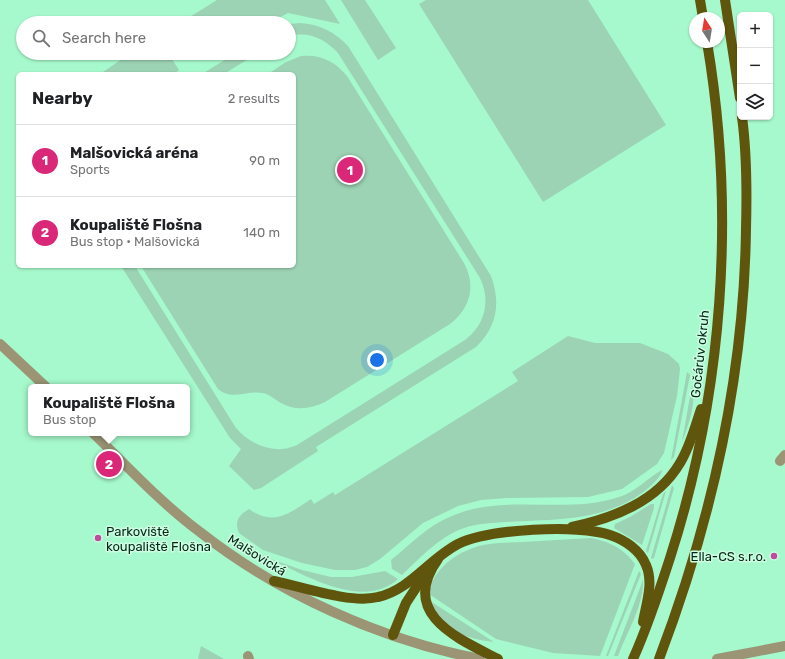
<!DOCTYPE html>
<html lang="en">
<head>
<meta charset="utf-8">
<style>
	:root { --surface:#fff; --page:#f2f2f2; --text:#202124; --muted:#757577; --line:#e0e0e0; --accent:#db2777 }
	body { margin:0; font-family:Rubik,sans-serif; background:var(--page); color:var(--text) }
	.controls { position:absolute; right:12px; top:12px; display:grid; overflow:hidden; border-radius:6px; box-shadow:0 1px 3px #0004 }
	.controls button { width:36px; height:36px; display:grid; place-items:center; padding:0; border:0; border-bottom:1px solid var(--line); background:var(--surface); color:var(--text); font:20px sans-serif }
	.compass { position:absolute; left:689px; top:12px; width:36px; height:36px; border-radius:50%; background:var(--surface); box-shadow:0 1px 3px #0004; rotate:348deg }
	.you { position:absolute; left:377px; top:360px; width:14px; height:14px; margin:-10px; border:3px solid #fff; border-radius:50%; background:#1a73e8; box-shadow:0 0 0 6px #1a73e833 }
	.badge { display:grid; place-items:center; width:26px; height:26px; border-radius:50%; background:var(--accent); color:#fff; font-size:13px; font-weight:700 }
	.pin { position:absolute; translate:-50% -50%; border:2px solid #fff; box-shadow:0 1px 4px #0006 }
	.popup { position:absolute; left:28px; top:384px; width:162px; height:52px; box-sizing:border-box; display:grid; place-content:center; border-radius:6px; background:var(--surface); filter:drop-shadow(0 1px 3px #0005); font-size:13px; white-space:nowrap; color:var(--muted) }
	.popup b { font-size:15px; color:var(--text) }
	.popup::after { content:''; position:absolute; left:50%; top:100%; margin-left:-8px; border:8px solid transparent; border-top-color:var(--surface) }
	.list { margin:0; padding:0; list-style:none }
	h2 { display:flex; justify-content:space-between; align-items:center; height:52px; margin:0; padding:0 16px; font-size:17px }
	h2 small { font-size:13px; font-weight:400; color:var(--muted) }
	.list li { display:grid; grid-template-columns:26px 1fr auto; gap:12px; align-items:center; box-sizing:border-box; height:72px; padding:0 16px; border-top:1px solid var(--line) }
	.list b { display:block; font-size:15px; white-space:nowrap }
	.list p { margin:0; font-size:13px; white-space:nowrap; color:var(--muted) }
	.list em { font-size:13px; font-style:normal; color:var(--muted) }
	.icon { flex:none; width:22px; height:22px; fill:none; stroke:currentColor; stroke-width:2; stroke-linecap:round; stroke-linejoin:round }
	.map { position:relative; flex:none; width:785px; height:659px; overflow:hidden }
	.search { position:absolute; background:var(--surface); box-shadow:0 1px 3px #0004; left:16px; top:16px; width:280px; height:44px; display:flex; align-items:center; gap:10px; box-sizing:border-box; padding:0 14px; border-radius:22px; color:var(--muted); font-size:15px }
	.panel { position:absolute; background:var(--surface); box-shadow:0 1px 3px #0004; left:16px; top:72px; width:280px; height:196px; border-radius:6px }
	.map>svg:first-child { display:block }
	.green { fill:#9cd3b4 }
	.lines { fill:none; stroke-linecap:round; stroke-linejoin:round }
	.minor { stroke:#9b9575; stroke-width:10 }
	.tertiary { stroke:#9b9575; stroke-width:10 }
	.primary { stroke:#60550d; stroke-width:10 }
	.poi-dot { fill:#c04aa0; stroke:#cefee2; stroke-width:1.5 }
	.labels { text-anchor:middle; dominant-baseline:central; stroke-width:3; stroke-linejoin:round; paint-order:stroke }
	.street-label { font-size:13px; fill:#032616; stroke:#cefee2 }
	.poi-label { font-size:13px; fill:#032616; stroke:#cefee2; text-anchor:start }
</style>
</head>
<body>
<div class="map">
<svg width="785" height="659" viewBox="0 0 785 659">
	<rect width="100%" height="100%" fill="#a6f9cc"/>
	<g class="green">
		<polygon points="217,0 325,0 340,24 288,13 269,23 180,23"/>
		<polygon points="341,0 365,0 396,48 378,60"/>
		<polygon points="426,0 588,0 666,125 543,202 419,4"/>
		<path d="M300,23C319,24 335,32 348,46L491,276C501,303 497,327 476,347L316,447L318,451L261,488L254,490L229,466L241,449L230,438L121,266H135L236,428C252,446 275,455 297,445L465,340C485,325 491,301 480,278L338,53C325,39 309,31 289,36V24Z"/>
		<polygon points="131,53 168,53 179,70 174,74 100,74"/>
		<polygon points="236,53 258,53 224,74 202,74"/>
		<path d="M301,56C320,54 335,61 347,76L464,263C476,285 471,308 450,324L325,402C311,409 295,411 281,403C275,400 270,394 262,393C246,390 232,401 218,389L141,266H294V74H268L286,62Z"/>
		<path d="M568,336L595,343H640L668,354L679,364L680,369L677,396L664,453L657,464L622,489L588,497L507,498L481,500L458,506L423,523L380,559L367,567L355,570H335L302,563L263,550L239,533C234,521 239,515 249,509C273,527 290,513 311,499L314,504L333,492L335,495L518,381L512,372Z"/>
		<polygon points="687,372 690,375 674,457 671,460"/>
		<path d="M692,385C697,402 688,426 682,442Z"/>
		<path d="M662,470C661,477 652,485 646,490C605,522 555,519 506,522C493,523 480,523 467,527C441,535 421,557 402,575L392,569L391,560C411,544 427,526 452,516C504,493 565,515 619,497C636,492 647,478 662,470Z"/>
		<polygon points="672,485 674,488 654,558 652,559 651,558"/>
		<polygon points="666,491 648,553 646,551 663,494"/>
		<polygon points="651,504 654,504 654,508 642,545 614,528 615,524 630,517"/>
		<path d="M591,538C610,542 623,548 635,564L600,656L553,653L496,639L429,594C431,574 450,557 468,550C485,542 505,543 523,542C546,541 568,539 591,538Z"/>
		<path d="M268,558L302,570L331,577H352L385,571L398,579C363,611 303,574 268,558Z"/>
		<polygon points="639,571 641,574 608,656 606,656"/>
		<path d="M643,580C644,605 627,632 618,656H614Z"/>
		<path d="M430,601L494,642C476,640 450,634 438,618C434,613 432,606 430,601Z"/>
		<polygon points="201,646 224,659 198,659"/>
	</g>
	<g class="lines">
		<g class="minor">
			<polyline points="780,461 785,455"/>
			<polyline points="248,656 249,659"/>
		</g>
		<g class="tertiary">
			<polyline points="0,344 46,387"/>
			<path d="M93,433C128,467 161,503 200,532C279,594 381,640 480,659"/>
			<polyline points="717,659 785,646"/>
		</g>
		<g class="primary">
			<polyline points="700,0 703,18"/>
			<polyline points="725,0 740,98"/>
			<path d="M572,527C613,518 657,502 680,463C690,447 695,427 701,409"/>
			<path d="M438,559C399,614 457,638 498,659"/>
			<path d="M274,581C303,587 351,604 378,597C410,590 429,559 458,544C488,529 578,524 610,535C625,540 640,550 646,565C654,583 646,604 643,622"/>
			<polyline points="393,635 406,603 425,574"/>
			<path d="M633,659C648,626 659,592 670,558C723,393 736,213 707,42"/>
			<path d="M659,659C712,520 744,378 746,229C747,192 747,154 742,117"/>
		</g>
	</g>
	<g class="poi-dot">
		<circle cx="98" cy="538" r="4"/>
		<circle cx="774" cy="556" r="4"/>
	</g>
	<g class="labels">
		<g class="street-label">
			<text transform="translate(700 354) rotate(-84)">Gočárův okruh</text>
			<text transform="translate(257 555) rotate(32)">Malšovická</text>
		</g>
		<g class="poi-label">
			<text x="106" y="531">Parkoviště<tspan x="106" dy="15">koupaliště Flošna</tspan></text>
			<text x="766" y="556" text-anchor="end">Ella-CS s.r.o.</text>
		</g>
	</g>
</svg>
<div class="controls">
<button>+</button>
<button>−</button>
<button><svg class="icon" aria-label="layers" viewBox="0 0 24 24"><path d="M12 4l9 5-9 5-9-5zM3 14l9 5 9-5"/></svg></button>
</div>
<svg class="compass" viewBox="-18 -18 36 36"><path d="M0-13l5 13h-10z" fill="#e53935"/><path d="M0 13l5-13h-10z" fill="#757577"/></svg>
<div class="you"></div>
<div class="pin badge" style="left:350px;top:170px">1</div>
<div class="pin badge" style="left:109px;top:464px">2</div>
<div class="popup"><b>Koupaliště Flošna</b>Bus stop</div>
<div class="search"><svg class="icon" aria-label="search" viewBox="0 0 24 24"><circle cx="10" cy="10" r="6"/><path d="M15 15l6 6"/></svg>Search here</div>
<section class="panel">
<h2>Nearby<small>2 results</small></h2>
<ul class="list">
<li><span class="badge">1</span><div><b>Malšovická aréna</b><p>Sports</p></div><em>90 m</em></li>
<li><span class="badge">2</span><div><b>Koupaliště Flošna</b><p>Bus stop · Malšovická</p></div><em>140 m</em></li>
</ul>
</section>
</div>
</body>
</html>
